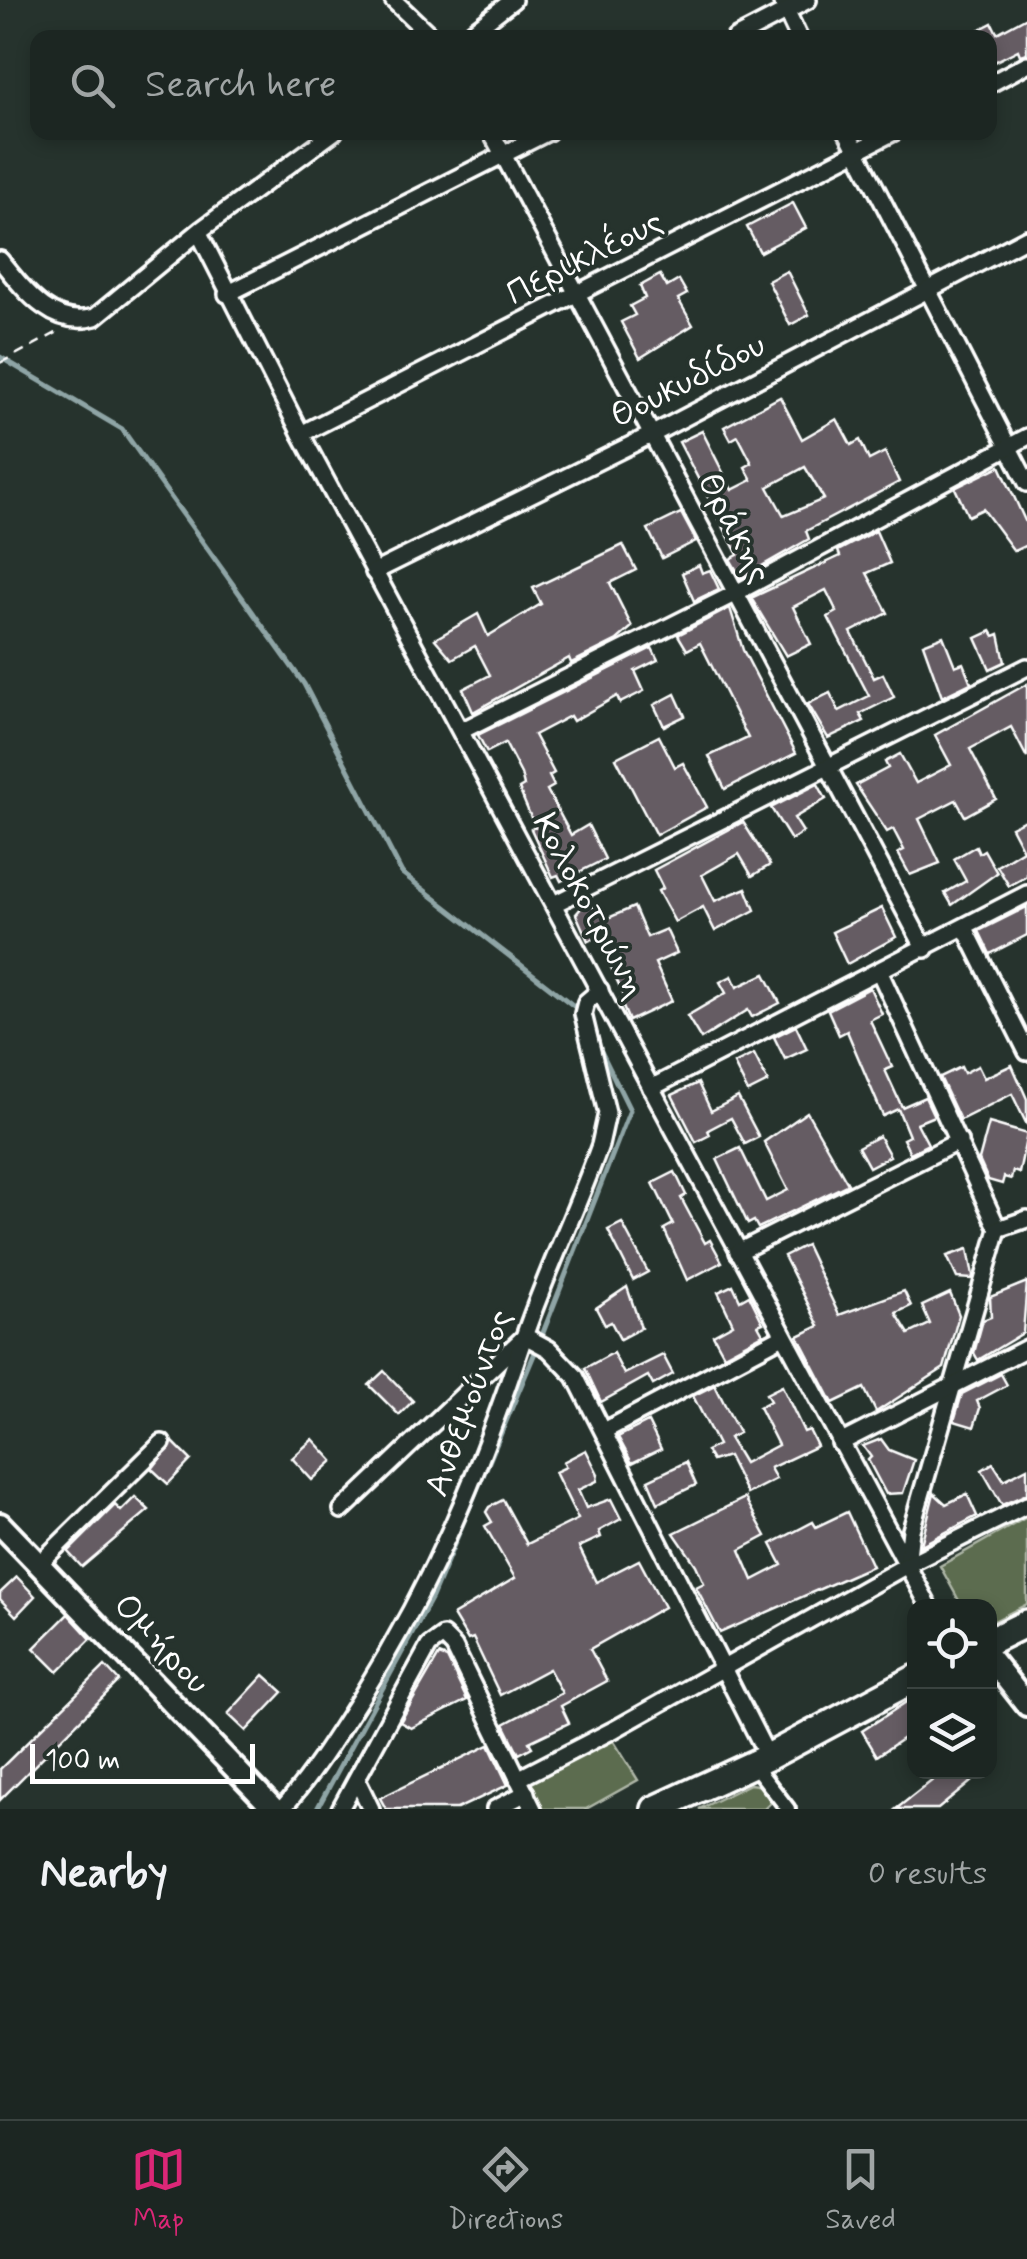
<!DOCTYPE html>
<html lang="en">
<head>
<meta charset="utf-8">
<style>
	:root { --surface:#1c2622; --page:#252e2a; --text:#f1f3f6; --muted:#a0a5a5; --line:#3a4340; --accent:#db2777 }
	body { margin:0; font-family:Mynerve,sans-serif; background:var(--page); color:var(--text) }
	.controls { position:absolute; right:30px; bottom:30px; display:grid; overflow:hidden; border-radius:20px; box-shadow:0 5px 15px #0003 }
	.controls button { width:90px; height:90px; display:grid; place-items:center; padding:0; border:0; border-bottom:2px solid var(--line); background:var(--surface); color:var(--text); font:50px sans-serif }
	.scale { position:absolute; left:30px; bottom:25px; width:225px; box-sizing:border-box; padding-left:10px; border:5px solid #fff; border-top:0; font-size:28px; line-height:35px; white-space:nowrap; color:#fff; -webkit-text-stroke:8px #26332d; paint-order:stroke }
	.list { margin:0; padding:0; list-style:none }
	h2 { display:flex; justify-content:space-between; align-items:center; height:130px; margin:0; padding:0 40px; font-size:42px }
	h2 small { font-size:32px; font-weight:400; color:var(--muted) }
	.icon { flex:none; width:55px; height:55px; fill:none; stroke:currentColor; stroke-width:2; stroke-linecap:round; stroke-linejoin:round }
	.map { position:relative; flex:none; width:1027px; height:1809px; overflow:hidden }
	.search { position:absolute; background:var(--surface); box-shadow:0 5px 15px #0003; left:30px; right:30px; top:30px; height:110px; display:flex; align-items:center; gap:25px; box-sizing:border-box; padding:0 35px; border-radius:20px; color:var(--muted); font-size:38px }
	.sheet { height:310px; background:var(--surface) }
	nav { display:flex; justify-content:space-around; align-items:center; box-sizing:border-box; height:140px; border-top:2px solid var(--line); background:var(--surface); font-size:28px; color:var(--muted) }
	nav a { display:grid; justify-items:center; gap:5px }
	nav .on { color:var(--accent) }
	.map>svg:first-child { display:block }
	.green { fill:#5c6c4f; stroke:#aeb6a7; stroke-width:2.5 }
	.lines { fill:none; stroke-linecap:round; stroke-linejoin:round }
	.stream { stroke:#8fa5a6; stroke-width:5 }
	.building { fill:#655c63; stroke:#fff; stroke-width:2.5; fill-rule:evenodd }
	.pedestrian-casing { stroke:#fff; stroke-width:20 }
	.minor-casing { stroke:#fff; stroke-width:22 }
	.tertiary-casing { stroke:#fff; stroke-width:28 }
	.primary-casing { stroke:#fff; stroke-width:32 }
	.path { stroke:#fff; stroke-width:2.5; stroke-dasharray:10 8; stroke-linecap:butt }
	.pedestrian { stroke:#26332d; stroke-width:12 }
	.minor { stroke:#26332d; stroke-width:15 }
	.tertiary { stroke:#26332d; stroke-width:20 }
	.primary { stroke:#26332d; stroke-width:25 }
	.labels { text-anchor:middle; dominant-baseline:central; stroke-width:8; stroke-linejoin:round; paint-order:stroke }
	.street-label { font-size:35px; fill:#fff; stroke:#26332d }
</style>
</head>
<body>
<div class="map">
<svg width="1027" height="1809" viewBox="0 0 1027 1809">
	<rect width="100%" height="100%" fill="#26332d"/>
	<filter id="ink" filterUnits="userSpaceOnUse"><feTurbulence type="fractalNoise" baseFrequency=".01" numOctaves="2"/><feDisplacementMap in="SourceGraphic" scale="20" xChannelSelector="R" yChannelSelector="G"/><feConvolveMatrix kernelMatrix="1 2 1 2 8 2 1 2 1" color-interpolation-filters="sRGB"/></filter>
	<g filter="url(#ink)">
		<g class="green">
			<polygon points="1027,1517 1027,1604 990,1623 990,1606 962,1606 940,1566"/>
			<polygon points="613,1740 638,1780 586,1809 539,1809 524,1784"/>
			<polygon points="750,1784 764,1786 775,1799 764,1809 699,1809"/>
		</g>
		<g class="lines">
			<g class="stream">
				<polyline points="0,357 122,429 304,684 402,873 579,1010"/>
				<polyline points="317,1809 432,1597 539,1343 630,1110 596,1041"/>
			</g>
		</g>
		<g class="building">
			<polygon points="1027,17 1027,53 1020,55 1018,50 990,64 990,38 963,38 992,23 997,33"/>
			<polygon points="793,203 806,228 760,252 747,227"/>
			<polygon points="787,271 809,315 790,325 768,281"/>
			<polygon points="660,275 667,287 679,280 687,294 678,299 693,325 640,358 621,322 635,315 630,306 645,298 640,286"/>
			<path d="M780,397L802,439L837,419L851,445L860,440L869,460L885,452L899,482L806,531L809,539L741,578L730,559L738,555L679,442L702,431L732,490L752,480L745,467L752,463L738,436L731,440L724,427ZM805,467L824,499L784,516L768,487Z"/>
			<polygon points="1000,466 1027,525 1027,545 1014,551 983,509 968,516 955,488"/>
			<polygon points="681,513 696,541 662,558 648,529"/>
			<polygon points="876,531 890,563 867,573 888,613 851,632 874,678 883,674 894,697 860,714 864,721 828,738 808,704 830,693 839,711 869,696 828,617 837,612 826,590 793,607 811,644 786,656 751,598 840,556 838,551"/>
			<polygon points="623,545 636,570 610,583 632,627 617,640 571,663 569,658 473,712 463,689 490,675 475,646 452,659 435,639 478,614 488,636 541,604 533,588"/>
			<polygon points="699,565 702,573 710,570 719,589 694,601 682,573"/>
			<polygon points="730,608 743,650 796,753 725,789 709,756 748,738 700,643 687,650 678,635"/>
			<polygon points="991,631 994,636 999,634 1005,662 990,669 976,638"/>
			<polygon points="943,636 955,666 963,663 971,683 942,697 923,644"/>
			<polygon points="652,648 658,660 635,671 644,691 620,703 617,696 573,721 570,716 534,735 554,773 549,776 554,786 547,790 571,835 588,825 605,859 561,881 558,875 553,877 531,829 535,827 519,789 524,786 521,774 505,743 487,752 478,735"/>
			<polygon points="1027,684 1027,758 1011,727 970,749 996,799 965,816 956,800 919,819 940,863 910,875 898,853 904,850 893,829 887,832 856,785 888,768 885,762 900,754 916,783 951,765 935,735"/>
			<polygon points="675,694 685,716 664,726 654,705"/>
			<polygon points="659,736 675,767 683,763 707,807 656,835 616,758"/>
			<polygon points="818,784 826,799 794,818 803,832 791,840 771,808"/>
			<polygon points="1027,819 1027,876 1009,886 997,866 1023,850 1011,827"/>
			<polygon points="743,822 770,865 752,876 739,854 702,875 715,901 746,888 755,910 715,931 703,907 675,922 658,891 663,888 654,870"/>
			<polygon points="976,846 979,853 984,850 997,873 952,905 945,893 966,881 954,859"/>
			<polygon points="589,899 597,914 602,912 606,919 634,907 647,937 666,929 677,953 655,963 672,1001 629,1021 620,1000 625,998 597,937 588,941 576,914"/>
			<polygon points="1027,907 1027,935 990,954 979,931"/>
			<polygon points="882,908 896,937 847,964 832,932"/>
			<polygon points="765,974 780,1003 752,1017 748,1010 701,1039 687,1016 726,993 720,982 732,976 737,987"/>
			<polygon points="870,988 882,1014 870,1020 892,1067 885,1070 902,1107 925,1097 934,1116 917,1123 928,1144 910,1153 903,1139 909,1136 898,1109 883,1116 847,1031 839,1035 828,1010"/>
			<polygon points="796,1026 807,1049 785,1059 774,1037"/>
			<polygon points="754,1054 768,1082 748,1092 734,1064"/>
			<polygon points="1012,1065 1027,1099 1027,1125 1012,1094 960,1120 940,1077 961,1067 964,1073 978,1066 984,1078"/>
			<polygon points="698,1083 711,1111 738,1097 759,1137 745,1144 731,1118 708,1130 710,1135 696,1142 672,1095"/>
			<polygon points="807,1112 848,1184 758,1228 754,1221 748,1224 717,1159 740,1148 766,1201 788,1190 764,1142"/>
			<polygon points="989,1123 1027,1134 1019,1173 1013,1171 1011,1179 1004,1177 1002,1184 988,1180 979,1160"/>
			<polygon points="879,1136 890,1156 869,1167 858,1147"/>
			<polygon points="675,1172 686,1195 681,1198 705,1243 710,1240 722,1262 687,1280 664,1229 673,1224 653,1183"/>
			<polygon points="622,1223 648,1272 633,1280 608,1230"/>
			<polygon points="806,1245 839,1315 904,1291 911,1306 896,1313 909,1334 930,1324 922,1306 950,1293 959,1315 944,1368 876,1412 864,1388 833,1403 798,1336 819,1326 784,1256"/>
			<polygon points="968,1249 973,1276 972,1279 957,1278 947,1256"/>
			<polygon points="1027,1282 1023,1333 978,1360 974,1353 983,1320 991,1317 990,1297"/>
			<polygon points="733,1285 740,1300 749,1295 763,1323 758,1325 763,1334 724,1355 713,1335 733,1324 718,1292"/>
			<polygon points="627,1287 641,1328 620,1339 611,1322 605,1325 596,1308"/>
			<polygon points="613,1353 624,1374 663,1355 673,1374 653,1385 648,1376 601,1402 585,1368"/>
			<polygon points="384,1371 413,1401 399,1415 369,1385"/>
			<polygon points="1001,1374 1007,1385 977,1401 980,1408 974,1427 954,1421 962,1394"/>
			<polygon points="715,1385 739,1433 729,1438 744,1463 778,1445 759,1407 770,1401 766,1394 782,1386 804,1432 809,1430 817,1446 770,1468 776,1479 747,1494 728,1456 712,1461 706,1451 718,1445 693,1396"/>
			<polygon points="648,1422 661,1449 632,1463 618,1437"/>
			<polygon points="313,1439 333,1461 312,1480 292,1458"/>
			<polygon points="881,1439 889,1450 914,1460 903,1493 886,1494 868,1460 871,1457 863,1446"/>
			<polygon points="173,1442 191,1460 168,1484 152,1469"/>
			<polygon points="586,1450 598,1474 597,1481 578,1490 586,1508 611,1499 621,1519 599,1531 601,1537 579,1547 596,1582 639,1560 664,1607 590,1649 607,1681 561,1706 569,1723 529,1742 532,1747 519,1754 504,1724 562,1693 549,1669 500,1695 473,1638 468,1640 453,1615 515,1578 485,1526 492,1522 486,1512 489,1507 503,1500 527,1544 578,1519 555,1472 566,1467 563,1462"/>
			<polygon points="686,1462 696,1485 658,1503 648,1480"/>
			<polygon points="993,1463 1004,1480 1027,1468 1027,1494 1002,1505 982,1470"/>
			<polygon points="934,1493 946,1504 967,1494 977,1516 921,1545"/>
			<polygon points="135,1497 149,1510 82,1567 68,1552 115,1505 121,1511"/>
			<polygon points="745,1498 766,1536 740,1550 753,1580 782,1565 771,1544 813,1522 816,1527 847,1512 872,1566 720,1633 696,1587 704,1583 696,1565 674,1533"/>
			<polygon points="17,1577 35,1596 16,1616 0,1599 0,1593"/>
			<polygon points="68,1614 91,1639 58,1672 34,1648"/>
			<polygon points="439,1655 447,1658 467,1700 411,1728 400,1722"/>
			<polygon points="105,1666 119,1681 0,1800 0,1769"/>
			<polygon points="264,1675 283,1692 246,1731 228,1714"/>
			<polygon points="914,1697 914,1731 877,1756 862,1731"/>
			<polygon points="489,1745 508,1785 457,1809 386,1809 380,1798"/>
			<polygon points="943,1772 983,1772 938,1809 896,1809"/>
		</g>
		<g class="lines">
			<defs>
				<polyline id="pedestrian" points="754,1765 788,1809"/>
				<g id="minor">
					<polyline points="393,0 433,38"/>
					<polyline points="781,0 799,38"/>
					<polyline points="464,38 513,0"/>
					<polyline points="735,38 808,0"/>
					<polyline points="990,84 1027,64"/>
					<polyline points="491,132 925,949"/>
					<polyline points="847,132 1027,483"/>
					<polyline points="199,233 301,434 929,1606"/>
					<path d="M0,260C25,291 53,329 95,317L202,229L334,132"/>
					<polyline points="227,294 548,132"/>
					<polyline points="301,434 894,132"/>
					<polyline points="374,572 651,435 1027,238"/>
					<polyline points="461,731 734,594 1027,437"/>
					<polyline points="554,904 1027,667"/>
					<polyline points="965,928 1027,1052"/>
					<polyline points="880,973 998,1229 911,1530 907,1565"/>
					<polyline points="651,1088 1027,894"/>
					<polyline points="998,1229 1027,1219"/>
					<polyline points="738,1252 959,1141"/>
					<polyline points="525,1336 549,1349 575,1376 768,1757"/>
					<polyline points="604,1431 783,1336"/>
					<polyline points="840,1443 1027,1348"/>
					<polyline points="342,1510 522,1339"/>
					<polyline points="41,1562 162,1443"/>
					<polyline points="518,1779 615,1729 907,1565 1027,1505"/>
					<polyline points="357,1780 371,1809"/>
					<path d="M282,1809C313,1774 336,1736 361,1697C437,1575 479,1472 524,1337C546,1272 577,1210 600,1145L607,1113L583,1014L586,1002L600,990"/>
					<polyline points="340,1809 429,1646 443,1636 454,1647 533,1809"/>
					<polyline points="495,1809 526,1793"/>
				</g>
				<g id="tertiary">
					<polyline points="0,1524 274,1809"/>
					<polyline points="990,1658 1027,1705"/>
				</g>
				<g id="primary">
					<polyline points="990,1641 1027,1623"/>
					<polyline points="655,1809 768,1757 914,1679"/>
				</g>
			</defs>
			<use href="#pedestrian" class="pedestrian-casing"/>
			<use href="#minor" class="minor-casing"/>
			<use href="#tertiary" class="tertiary-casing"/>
			<use href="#primary" class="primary-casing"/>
			<polyline class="path" points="0,363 60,331"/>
			<use href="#pedestrian" class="pedestrian"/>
			<use href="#minor" class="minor"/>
			<use href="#tertiary" class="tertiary"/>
			<use href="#primary" class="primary"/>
		</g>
	</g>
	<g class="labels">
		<g class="street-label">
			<text transform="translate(585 258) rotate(-27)">Περικλέους</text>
			<text transform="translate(688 381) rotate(-27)">Θουκυδίδου</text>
			<text transform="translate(734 528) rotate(62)">Θράκης</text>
			<text transform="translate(589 906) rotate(62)">Κολοκοτρώνη</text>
			<text transform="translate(469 1403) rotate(-70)">Ανθεμούντος</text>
			<text transform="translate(161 1644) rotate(47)">Ομήρου</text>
		</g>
	</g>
</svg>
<div class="controls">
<button><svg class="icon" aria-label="locate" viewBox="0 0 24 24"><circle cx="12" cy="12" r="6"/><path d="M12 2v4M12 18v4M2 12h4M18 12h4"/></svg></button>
<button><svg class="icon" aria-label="layers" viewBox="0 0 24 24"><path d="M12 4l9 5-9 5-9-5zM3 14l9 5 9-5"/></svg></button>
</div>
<div class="scale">100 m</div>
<div class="search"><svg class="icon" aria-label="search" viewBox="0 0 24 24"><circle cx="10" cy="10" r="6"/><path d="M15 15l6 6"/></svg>Search here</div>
</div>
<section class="sheet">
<h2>Nearby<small>0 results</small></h2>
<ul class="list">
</ul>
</section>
<nav>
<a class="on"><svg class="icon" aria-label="map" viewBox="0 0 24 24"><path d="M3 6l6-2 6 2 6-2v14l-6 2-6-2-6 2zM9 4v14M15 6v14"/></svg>Map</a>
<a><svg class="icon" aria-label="directions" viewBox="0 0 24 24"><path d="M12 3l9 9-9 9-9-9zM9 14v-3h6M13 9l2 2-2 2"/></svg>Directions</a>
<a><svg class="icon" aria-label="saved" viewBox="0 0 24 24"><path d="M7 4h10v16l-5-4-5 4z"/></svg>Saved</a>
</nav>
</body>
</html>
